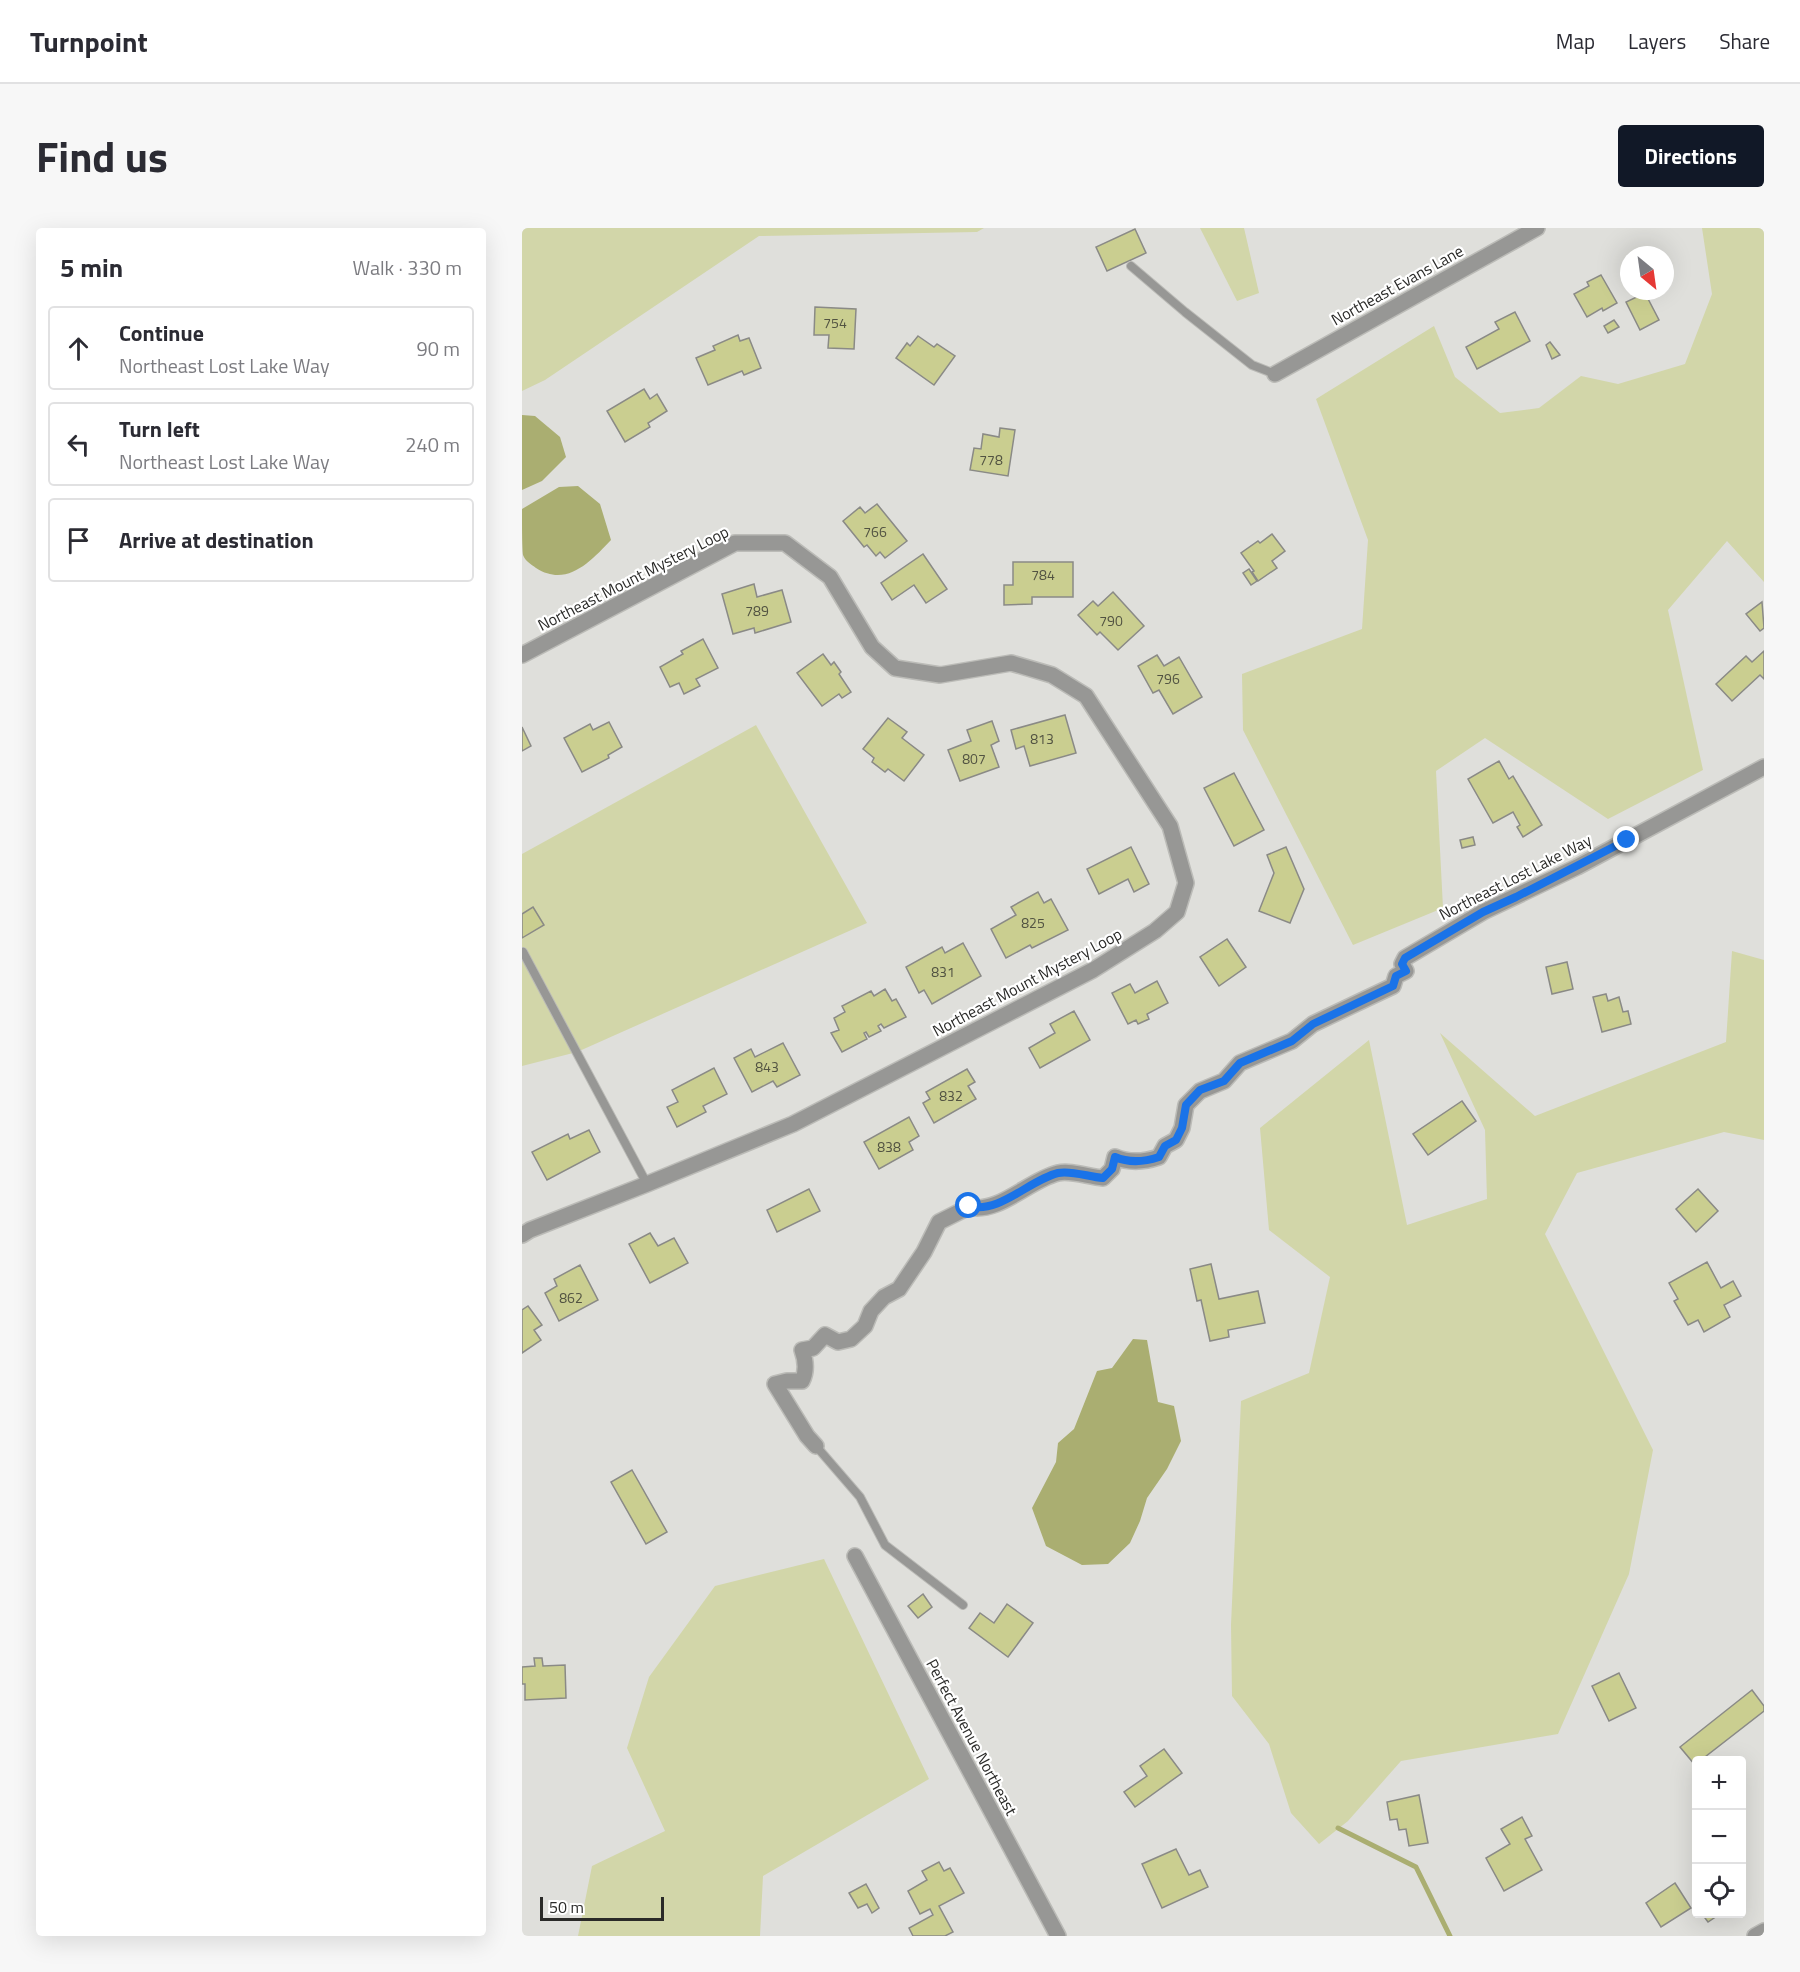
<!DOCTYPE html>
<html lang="en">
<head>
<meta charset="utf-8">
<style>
	:root { --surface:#fff; --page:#f7f7f7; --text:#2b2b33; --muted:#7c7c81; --line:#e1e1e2; --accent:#111827 }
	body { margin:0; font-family:"Titillium Web",sans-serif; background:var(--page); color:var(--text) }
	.controls { position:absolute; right:18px; bottom:18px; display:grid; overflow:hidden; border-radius:6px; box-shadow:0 6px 24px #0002 }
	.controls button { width:54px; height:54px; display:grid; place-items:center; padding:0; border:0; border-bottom:2px solid var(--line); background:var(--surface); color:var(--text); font:30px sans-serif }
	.compass { position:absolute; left:1098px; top:18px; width:54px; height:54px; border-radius:50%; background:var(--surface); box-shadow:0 6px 24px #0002; rotate:151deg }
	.scale { position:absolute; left:18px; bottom:15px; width:124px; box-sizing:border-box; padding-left:6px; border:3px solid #2a2a28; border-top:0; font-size:16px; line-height:21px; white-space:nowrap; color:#2a2a28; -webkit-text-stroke:4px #fff; paint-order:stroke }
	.stop { position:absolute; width:18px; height:18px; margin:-14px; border:4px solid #1a73e8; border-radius:50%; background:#fff }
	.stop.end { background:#1a73e8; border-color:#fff; box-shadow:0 2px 6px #0008 }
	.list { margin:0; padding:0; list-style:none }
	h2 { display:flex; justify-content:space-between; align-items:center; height:78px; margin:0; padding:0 24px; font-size:26px }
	h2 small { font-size:20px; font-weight:400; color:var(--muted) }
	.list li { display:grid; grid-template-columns:39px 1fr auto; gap:18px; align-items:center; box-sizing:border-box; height:84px; margin:0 12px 12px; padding:0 12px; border:2px solid var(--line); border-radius:6px }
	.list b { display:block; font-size:22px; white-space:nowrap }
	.list p { margin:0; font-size:20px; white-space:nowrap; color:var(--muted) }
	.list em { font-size:20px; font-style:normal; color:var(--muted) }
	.icon { flex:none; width:33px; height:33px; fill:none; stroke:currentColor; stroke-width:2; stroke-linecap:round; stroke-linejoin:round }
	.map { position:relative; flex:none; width:1242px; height:1708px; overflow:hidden; border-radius:6px }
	header { display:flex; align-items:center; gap:36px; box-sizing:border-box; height:84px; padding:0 30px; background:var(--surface); border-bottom:2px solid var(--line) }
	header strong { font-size:28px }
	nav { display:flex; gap:33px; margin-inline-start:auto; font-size:21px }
	.intro { display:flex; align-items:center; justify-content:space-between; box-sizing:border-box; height:144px; padding:0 36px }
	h1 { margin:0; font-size:42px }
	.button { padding:15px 27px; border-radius:6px; background:var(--accent); color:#fff; font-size:21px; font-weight:700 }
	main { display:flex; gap:36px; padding:0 36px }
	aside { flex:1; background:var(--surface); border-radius:6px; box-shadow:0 6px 24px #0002 }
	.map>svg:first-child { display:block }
	.green { fill:#d2d6a9 }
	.water { fill:#aaae71 }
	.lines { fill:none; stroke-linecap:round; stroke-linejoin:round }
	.stream { stroke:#aaae71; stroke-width:5 }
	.building { fill:#cace90; stroke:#8a8a86; stroke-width:1.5 }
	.service-casing { stroke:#bbbbb7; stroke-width:10 }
	.minor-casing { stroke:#bbbbb7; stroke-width:18 }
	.service { stroke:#979795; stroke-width:8 }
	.minor { stroke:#979795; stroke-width:15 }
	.route { stroke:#1a73e8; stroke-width:8 }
	.labels { text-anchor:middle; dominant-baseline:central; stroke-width:4.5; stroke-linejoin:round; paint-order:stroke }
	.number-label { font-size:14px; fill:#525342 }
	.street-label { font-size:16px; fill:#2a2a28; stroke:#fff }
</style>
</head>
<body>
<header>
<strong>Turnpoint</strong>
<nav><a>Map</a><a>Layers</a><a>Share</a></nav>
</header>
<div class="intro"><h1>Find us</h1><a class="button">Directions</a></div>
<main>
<aside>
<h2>5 min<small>Walk · 330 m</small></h2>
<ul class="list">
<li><svg class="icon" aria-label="ahead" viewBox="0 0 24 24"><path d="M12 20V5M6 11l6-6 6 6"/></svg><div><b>Continue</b><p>Northeast Lost Lake Way</p></div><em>90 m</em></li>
<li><svg class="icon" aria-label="left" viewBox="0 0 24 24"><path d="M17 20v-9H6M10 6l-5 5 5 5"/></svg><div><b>Turn left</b><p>Northeast Lost Lake Way</p></div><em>240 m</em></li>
<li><svg class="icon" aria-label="arrive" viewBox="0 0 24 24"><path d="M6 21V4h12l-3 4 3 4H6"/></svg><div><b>Arrive at destination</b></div></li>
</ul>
</aside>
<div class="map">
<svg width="1242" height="1708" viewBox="0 0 1242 1708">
	<rect width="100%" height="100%" fill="#dfdfdb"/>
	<g class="green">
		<polygon points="0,0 462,0 455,4 237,8 23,152 0,163"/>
		<polygon points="678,0 722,0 737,65 715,73"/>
		<polygon points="1180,0 1242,0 1242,354 1205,313 1146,382 1181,542 1086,591 963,510 914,543 921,680 831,717 721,502 720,446 840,401 846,312 794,171 912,98 933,149 978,185 1017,180 1059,148 1096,156 1163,136 1190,66"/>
		<polygon points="234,497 345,695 55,824 0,838 0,626"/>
		<polygon points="1210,723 1242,732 1242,912 1202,904 1055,945 1023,1006 1131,1222 1107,1346 1036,1506 879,1533 826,1593 797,1616 769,1585 747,1516 710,1468 709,1397 719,1173 787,1145 808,1049 747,1002 738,900 847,812 885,997 965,971 963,902 918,805 1013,888 1204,814"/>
		<polygon points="302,1331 407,1551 241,1648 238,1708 56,1708 70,1638 143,1603 105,1520 127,1449 193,1358"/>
	</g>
	<g class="water">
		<polygon points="0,187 13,188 38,209 44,229 20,253 0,262"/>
		<path d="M56,258L78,276L89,312C69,333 45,360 14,340C9,336 3,333 1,327C0,318 0,292 0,281L37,259Z"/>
		<polygon points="611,1111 625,1112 636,1174 652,1178 659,1213 645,1241 625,1270 618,1293 608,1315 586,1336 560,1337 524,1318 510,1280 534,1234 536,1215 552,1201 575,1143 590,1140"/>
	</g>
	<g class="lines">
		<polyline class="stream" points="816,1600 894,1639 928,1708"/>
	</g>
	<g class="building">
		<polygon points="613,1 624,25 585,43 574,19"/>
		<polygon points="1079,47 1095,75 1081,83 1080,80 1065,89 1052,66 1067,58 1065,54"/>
		<polygon points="1123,65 1137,92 1118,102 1104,74"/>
		<polygon points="293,79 334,81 332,121 306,120 307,107 292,107"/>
		<polygon points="993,84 1008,113 955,141 944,119 977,101 973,94"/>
		<polygon points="1092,92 1097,99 1086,105 1082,98"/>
		<polygon points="216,107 218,113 227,110 239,140 222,147 220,143 186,157 174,130 193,122 191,118"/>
		<polygon points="396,108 412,119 415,116 433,128 412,157 374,130 385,115 388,118"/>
		<polygon points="1028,114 1038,127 1030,131 1024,117"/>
		<polygon points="122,161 128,171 135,166 145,183 126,195 128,199 103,214 85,183"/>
		<polygon points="478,200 493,202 486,248 448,242 452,220 459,221 461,206 477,209"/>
		<polygon points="355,276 385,313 363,330 358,324 354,328 345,317 342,319 321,293 338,279 343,285"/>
		<polygon points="750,306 763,323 750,333 755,340 736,353 730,344 732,343 719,325 736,313 738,315"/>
		<polygon points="401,326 425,361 404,375 392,357 370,372 359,355"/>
		<polygon points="491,334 551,334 551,369 510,369 510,376 482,377 482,357 491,357"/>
		<polygon points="727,341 735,353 729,357 721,345"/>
		<polygon points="232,356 235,369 260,362 269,394 233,405 232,400 211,406 200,366"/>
		<polygon points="591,364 622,398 596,422 578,404 575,407 556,387 571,373 576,378"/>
		<polygon points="1240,374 1242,400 1238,403 1224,386"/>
		<polygon points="181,411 196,440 174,451 178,458 162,466 157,455 148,459 138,439 161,426 159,423"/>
		<polygon points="1242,423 1242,451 1238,447 1210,473 1194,456 1224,428 1230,434"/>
		<polygon points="301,426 309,437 312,434 319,444 317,446 329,464 320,470 317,466 300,478 275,445"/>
		<polygon points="635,427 642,438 657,429 680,469 651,486 637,462 631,465 616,438"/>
		<polygon points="543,487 554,525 508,538 502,518 494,521 489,502"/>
		<polygon points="366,490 385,504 380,510 402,527 382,553 366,541 363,544 350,534 352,530 341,521"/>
		<polygon points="470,493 477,513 469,517 477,539 438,553 426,522 449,513 445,502"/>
		<polygon points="87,494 100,519 86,527 87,530 60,544 42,510 68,496 71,502"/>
		<polygon points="0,499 9,518 0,523"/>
		<polygon points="977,533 987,551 991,548 1020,597 1001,609 995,599 998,597 991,584 971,595 946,551"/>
		<polygon points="712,545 742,602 712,618 682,560"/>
		<polygon points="951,609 953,617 940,620 938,612"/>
		<polygon points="609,619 627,656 612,664 606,651 577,666 565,641"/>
		<polygon points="764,619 782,661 768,695 737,683 752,645 745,627"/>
		<polygon points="516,664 522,675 529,671 546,702 510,720 508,717 484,730 469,701 494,687 489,679"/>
		<polygon points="11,679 22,697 0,710 0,686"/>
		<polygon points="705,711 724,739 697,758 678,729"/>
		<polygon points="441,715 459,748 410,776 402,762 397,765 384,739 420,719 423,725"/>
		<polygon points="1045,734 1051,761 1030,766 1024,739"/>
		<polygon points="635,753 646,775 625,786 627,791 616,796 614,792 606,796 590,765 608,756 613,765"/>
		<polygon points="363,761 370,773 374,771 384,789 362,800 359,796 356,798 359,803 347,809 344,804 342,805 345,811 320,824 309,805 317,802 312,790 323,784 320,778 349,763 352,768"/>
		<polygon points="1084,766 1086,773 1097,769 1101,784 1106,783 1109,796 1080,804 1071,769"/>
		<polygon points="552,783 568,812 518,840 507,820 533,805 528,796"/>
		<polygon points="261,815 278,847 255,859 251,853 230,864 212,830 229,821 233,829"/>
		<polygon points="192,840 205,866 181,878 184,884 155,899 145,879 156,874 150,862"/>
		<polygon points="445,841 453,854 446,858 454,871 412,895 401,875 408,871 404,864"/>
		<polygon points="940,873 954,893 906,927 891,906"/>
		<polygon points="387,889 397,908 387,914 391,922 357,941 342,914"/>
		<polygon points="67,902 78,924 25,952 10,924 46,906 48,911"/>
		<polygon points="287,961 298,983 255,1004 245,982"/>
		<polygon points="1176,961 1196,983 1174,1004 1154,981"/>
		<polygon points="128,1005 136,1018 152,1010 166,1035 128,1055 107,1016"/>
		<polygon points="1185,1034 1199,1060 1211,1053 1219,1068 1202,1077 1208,1089 1182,1104 1176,1092 1166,1097 1152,1073 1156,1071 1147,1055"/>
		<polygon points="689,1036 697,1071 736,1063 743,1095 706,1102 707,1109 688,1113 679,1072 675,1073 668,1041"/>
		<polygon points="58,1037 76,1072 37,1093 23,1065 35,1058 32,1051"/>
		<polygon points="6,1078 20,1097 12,1102 19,1112 0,1125 0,1082"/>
		<polygon points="110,1242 145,1304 124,1316 89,1254"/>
		<polygon points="401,1366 410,1379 396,1390 386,1378"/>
		<polygon points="485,1376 511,1395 486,1429 447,1400 458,1385 472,1395"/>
		<polygon points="12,1430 20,1430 21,1438 43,1437 44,1470 3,1472 3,1456 0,1456 0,1439 13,1438"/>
		<polygon points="1097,1445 1114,1480 1087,1493 1070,1458"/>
		<polygon points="1230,1462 1242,1478 1242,1483 1179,1532 1174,1532 1173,1537 1158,1519"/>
		<polygon points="642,1521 660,1545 613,1579 602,1564 625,1548 618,1538"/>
		<polygon points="897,1567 906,1615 887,1618 884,1601 877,1602 875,1591 868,1592 865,1574"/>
		<polygon points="1000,1589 1010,1608 1003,1611 1020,1642 982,1663 964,1630 988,1616 979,1601"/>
		<polygon points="654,1621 667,1647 678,1642 686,1659 640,1680 620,1636"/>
		<polygon points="417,1634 422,1643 428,1640 442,1665 417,1678 431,1704 423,1708 391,1708 387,1700 411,1687 408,1681 398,1686 386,1663 405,1652 400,1643"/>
		<polygon points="1153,1655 1169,1680 1139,1699 1124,1675"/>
		<polygon points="344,1656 357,1680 350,1685 345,1676 336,1680 327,1665"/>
		<polygon points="1180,1686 1198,1686 1186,1694"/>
	</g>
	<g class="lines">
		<defs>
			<g id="service">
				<polyline points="609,38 663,84 730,137 753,146"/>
				<polyline points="1,724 125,956"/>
				<polyline points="294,1218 338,1269 363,1317 441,1377"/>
			</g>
			<g id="minor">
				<polyline points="753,146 1015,0"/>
				<polyline points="0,427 213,315 263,315 308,349 350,419 373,440 418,447 489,435 530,447 564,468 648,598 664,655 655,684 633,703 571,742 271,896 125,956 8,1002 0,1007"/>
				<path d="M294,1218L285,1208L253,1156L265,1153H280C285,1143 284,1133 280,1122L291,1120L303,1107L316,1114L329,1111L343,1098L349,1083L362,1069L377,1061L402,1024L417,994L447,979C477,986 507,952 536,945C549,942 567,949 581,950L590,941L593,929C607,935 622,934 637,929L643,918L654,912L660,900L664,877L678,863L702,853L718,835L770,813L791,796L871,758L874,748L884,743L880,736L883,730L961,684L1055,639L1242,539"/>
				<polyline points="333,1328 536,1708"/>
				<polyline points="1233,1708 1242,1703"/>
			</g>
		</defs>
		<use href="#service" class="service-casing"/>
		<use href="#minor" class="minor-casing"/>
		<use href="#service" class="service"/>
		<use href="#minor" class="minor"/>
	</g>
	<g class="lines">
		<path class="route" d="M447,978C478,986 507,952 536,945C549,942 567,949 581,950L590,941L593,929C607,935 622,934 637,929L643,918L654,912L660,900L664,877L678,862L702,853L718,835L770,813L791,796L871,758L874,748L884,743L880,736L883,730L961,684L994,669L1105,612"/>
	</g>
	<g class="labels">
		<g class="number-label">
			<text x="313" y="94">754</text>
			<text x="469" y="231">778</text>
			<text x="353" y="303">766</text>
			<text x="521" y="346">784</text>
			<text x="235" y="382">789</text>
			<text x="589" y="392">790</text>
			<text x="646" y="450">796</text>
			<text x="520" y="510">813</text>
			<text x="452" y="530">807</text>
			<text x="511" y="694">825</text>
			<text x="421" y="743">831</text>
			<text x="245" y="838">843</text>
			<text x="429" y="867">832</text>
			<text x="367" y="918">838</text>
			<text x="49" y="1069">862</text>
		</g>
		<g class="street-label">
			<text transform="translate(875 57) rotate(-29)">Northeast Evans Lane</text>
			<text transform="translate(111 350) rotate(-27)">Northeast Mount Mystery Loop</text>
			<text transform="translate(993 649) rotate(-27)">Northeast Lost Lake Way</text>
			<text transform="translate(505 754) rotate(-28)">Northeast Mount Mystery Loop</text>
			<text transform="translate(450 1509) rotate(62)">Perfect Avenue Northeast</text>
		</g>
	</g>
</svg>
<div class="controls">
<button>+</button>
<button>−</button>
<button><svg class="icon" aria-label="locate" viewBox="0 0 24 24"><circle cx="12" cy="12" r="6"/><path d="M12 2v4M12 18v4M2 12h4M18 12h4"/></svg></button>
</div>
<svg class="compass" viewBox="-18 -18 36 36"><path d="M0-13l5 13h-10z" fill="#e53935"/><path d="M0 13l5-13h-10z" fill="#7c7c81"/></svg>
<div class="scale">50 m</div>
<div class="stop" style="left:447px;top:978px"></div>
<div class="stop end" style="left:1105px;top:612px"></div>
</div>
</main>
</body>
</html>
